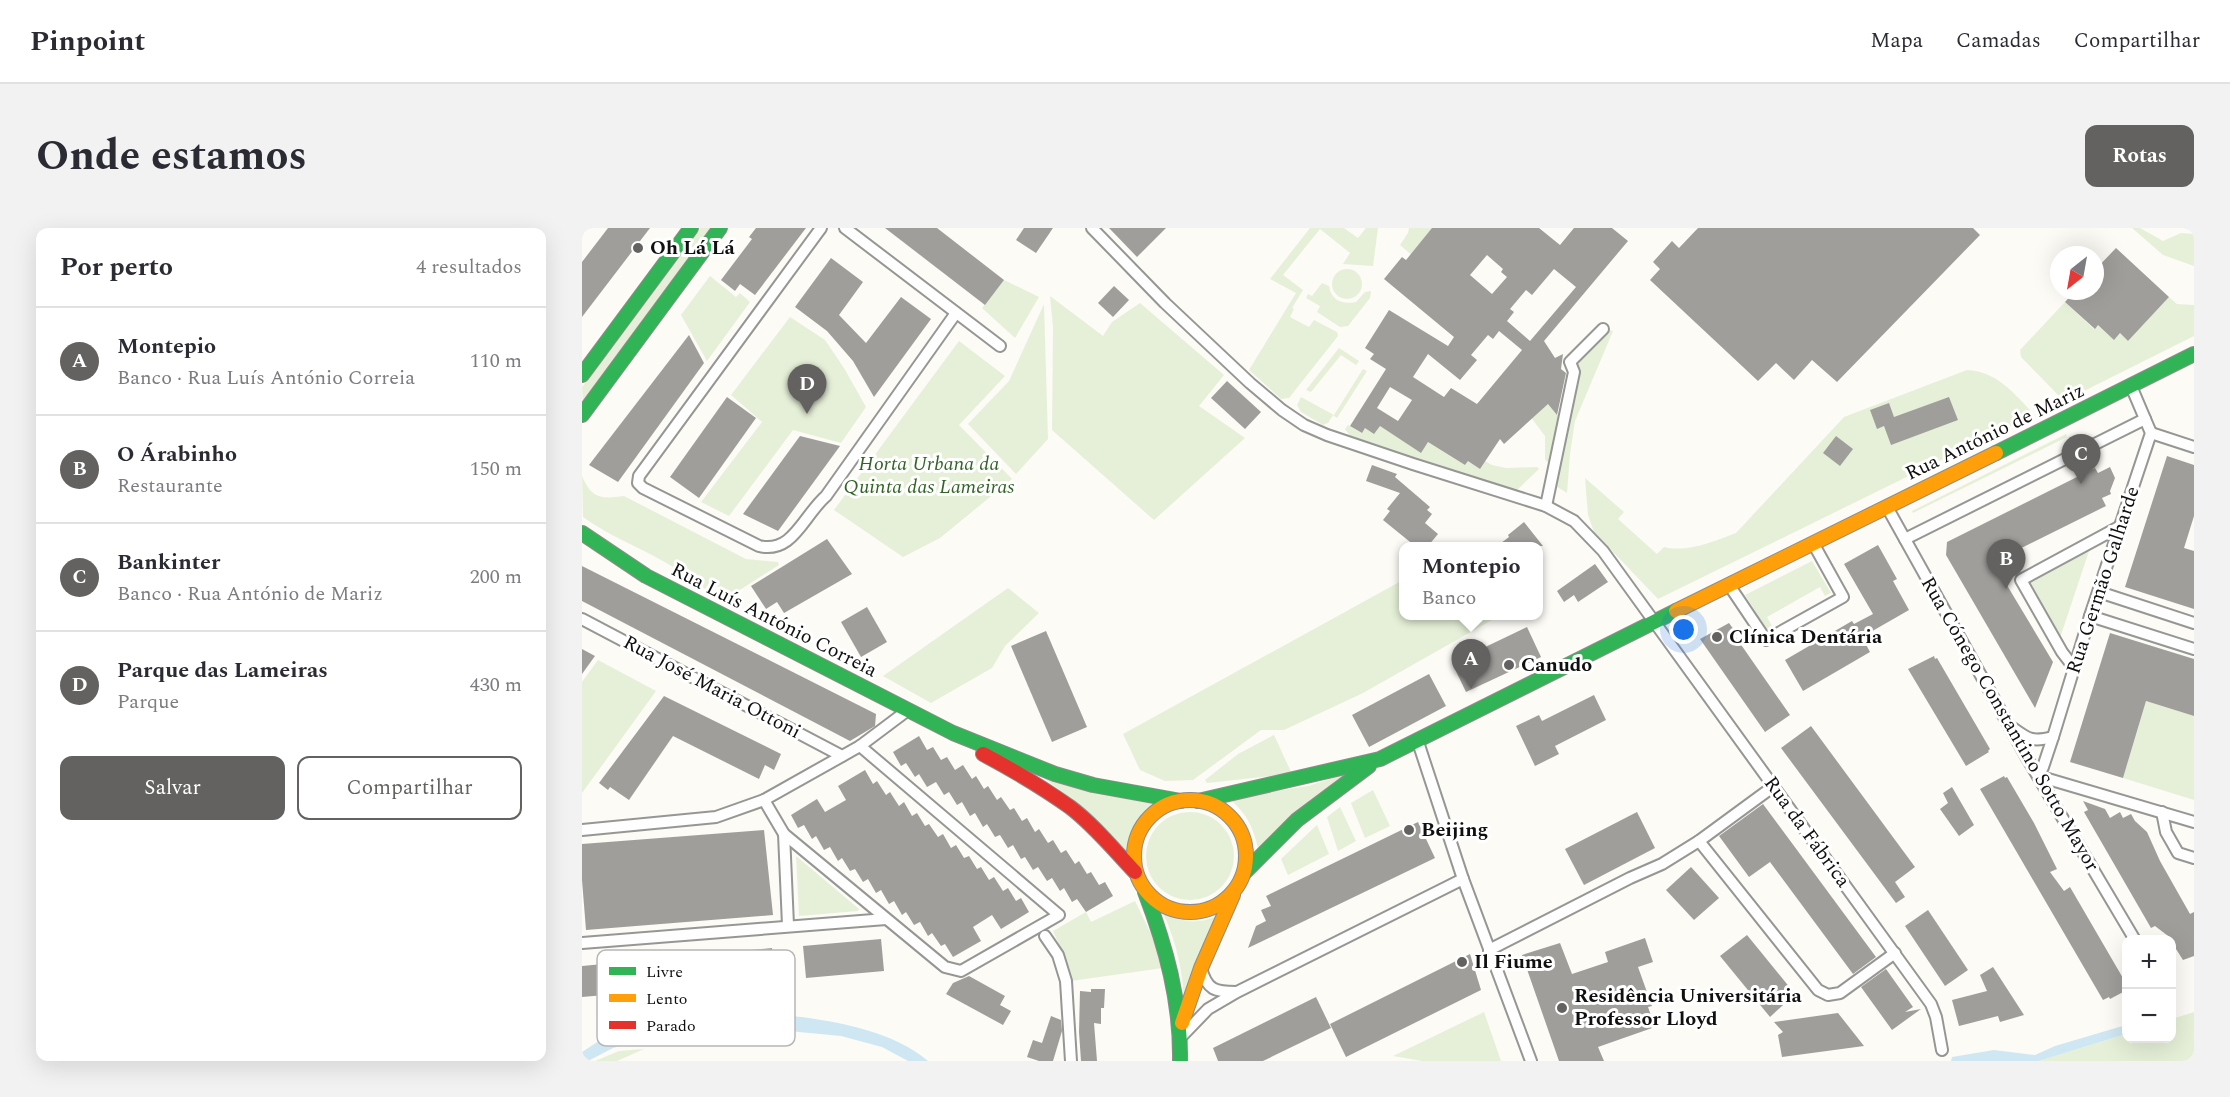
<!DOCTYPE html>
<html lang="pt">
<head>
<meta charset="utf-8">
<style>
	:root { --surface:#fff; --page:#f2f2f3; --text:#2b2b33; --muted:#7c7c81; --line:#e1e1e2; --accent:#636260 }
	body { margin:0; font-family:Spectral,serif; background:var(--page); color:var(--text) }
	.controls { position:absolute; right:18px; bottom:18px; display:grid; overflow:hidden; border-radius:12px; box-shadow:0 6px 24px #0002 }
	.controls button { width:54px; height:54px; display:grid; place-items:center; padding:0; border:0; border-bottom:2px solid var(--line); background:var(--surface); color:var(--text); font:30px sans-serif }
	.compass { position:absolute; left:1468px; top:18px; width:54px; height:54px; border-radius:50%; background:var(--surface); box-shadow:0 6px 24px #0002; rotate:211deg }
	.you { position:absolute; left:1102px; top:402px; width:21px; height:21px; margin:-15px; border:4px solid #fff; border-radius:50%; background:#1a73e8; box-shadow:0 0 0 9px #1a73e833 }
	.badge { display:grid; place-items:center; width:39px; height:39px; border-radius:50%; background:var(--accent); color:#fff; font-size:20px; font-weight:700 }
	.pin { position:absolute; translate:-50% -50px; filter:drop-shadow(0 2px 3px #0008) }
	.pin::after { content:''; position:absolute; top:32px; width:21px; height:18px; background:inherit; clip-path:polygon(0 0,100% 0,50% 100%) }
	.popup { position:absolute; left:817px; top:314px; width:144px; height:78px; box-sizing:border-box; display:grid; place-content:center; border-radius:12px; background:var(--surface); filter:drop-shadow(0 2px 4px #0005); font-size:20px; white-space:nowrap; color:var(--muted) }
	.popup b { font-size:22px; color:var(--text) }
	.popup::after { content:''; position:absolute; left:50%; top:100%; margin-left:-12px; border:12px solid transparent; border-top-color:var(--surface) }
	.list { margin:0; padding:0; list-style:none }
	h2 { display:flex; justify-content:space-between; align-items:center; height:78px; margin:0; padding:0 24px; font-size:26px }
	h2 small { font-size:20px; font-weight:400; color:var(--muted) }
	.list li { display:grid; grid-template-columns:39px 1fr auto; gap:18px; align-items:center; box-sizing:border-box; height:108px; padding:0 24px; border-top:2px solid var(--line) }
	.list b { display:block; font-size:22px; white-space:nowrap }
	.list p { margin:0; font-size:20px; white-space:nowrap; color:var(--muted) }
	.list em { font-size:20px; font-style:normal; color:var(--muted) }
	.actions { display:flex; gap:12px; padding:18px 24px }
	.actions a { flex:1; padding:14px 0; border:2px solid var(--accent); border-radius:12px; text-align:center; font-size:21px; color:var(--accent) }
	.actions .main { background:var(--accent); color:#fff }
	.map { position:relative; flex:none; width:1612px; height:833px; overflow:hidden; border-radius:12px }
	header { display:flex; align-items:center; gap:36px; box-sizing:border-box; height:84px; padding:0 30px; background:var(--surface); border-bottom:2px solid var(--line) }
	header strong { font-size:28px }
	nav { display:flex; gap:33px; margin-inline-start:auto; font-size:21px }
	.intro { display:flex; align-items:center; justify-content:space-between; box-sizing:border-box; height:144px; padding:0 36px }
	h1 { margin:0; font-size:42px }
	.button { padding:15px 27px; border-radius:12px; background:var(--accent); color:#fff; font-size:21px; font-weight:700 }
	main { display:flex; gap:36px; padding:0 36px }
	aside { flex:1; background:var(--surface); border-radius:12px; box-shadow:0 6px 24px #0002 }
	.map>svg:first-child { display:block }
	.green { fill:#e6f0d8 }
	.water { fill:#cfe7f3 }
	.building { fill:#a09e9b; fill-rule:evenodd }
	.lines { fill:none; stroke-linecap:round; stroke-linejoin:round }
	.street-casing { stroke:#969694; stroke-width:14 }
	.fast-casing { stroke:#8d8c8a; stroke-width:16 }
	.slow-casing { stroke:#8d8c8a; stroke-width:16 }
	.jam-casing { stroke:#8d8c8a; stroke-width:16 }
	.street { stroke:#fffefe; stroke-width:10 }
	.fast { stroke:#30b455; stroke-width:14 }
	.slow { stroke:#ff9f0a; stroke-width:14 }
	.jam { stroke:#e5322d; stroke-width:14 }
	.poi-dot { fill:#636260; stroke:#fff; stroke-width:2 }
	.labels { text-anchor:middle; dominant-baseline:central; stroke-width:6; stroke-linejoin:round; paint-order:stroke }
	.poi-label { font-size:20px; font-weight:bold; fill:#101010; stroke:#fff; text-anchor:start }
	.street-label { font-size:20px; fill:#101010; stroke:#fff }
	.park-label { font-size:20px; font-style:italic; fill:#326425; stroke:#fff }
	.key { fill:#fff; stroke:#b7b7b7; stroke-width:1.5 }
	.key-label { font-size:16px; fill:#101010 }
</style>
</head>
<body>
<header>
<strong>Pinpoint</strong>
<nav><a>Mapa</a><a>Camadas</a><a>Compartilhar</a></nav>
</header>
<div class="intro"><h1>Onde estamos</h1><a class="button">Rotas</a></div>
<main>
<aside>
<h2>Por perto<small>4 resultados</small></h2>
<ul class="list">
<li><span class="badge">A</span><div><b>Montepio</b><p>Banco · Rua Luís António Correia</p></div><em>110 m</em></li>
<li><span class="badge">B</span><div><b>O Árabinho</b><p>Restaurante</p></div><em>150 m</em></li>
<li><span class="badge">C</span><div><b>Bankinter</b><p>Banco · Rua António de Mariz</p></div><em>200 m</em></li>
<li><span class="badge">D</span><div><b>Parque das Lameiras</b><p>Parque</p></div><em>430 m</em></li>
</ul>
<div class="actions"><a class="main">Salvar</a><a>Compartilhar</a></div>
</aside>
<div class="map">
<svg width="1612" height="833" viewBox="0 0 1612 833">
	<rect width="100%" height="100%" fill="#fcfbf6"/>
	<g class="green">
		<polygon points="118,0 131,0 1,175 0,159"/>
		<polygon points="728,0 762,0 776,10 784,0 796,0 791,38 761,36 768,25 738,1 701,47 721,62 710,80 712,81 708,89 727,99 732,92 755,104 756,108 707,170 699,171 667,142 714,65 688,51"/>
		<polygon points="827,0 851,0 833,30 818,17 826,5"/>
		<polygon points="1550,0 1558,0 1581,13 1599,5 1612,6 1612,38 1581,27"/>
		<circle cx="765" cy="56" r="15"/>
		<polygon points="128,48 154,69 158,65 168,74 125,133 99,87"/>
		<polygon points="422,52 457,69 433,110 400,80"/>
		<path d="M740,55L747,58C749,72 760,77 774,74L783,64L789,63L788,70L766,98L758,99L735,84L738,78L724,70L726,66L730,68Z"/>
		<polygon points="468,68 521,108 530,94 558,75 642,147 617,178 663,210 572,292 470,202 471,100"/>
		<polygon points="1587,69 1595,76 1612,77 1612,108 1482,173 1439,129 1438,122 1483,74 1512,101 1516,97 1532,111 1538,105 1546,113"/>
		<polygon points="462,76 466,211 434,246 386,196 427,153"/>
		<polygon points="208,89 243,112 262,140 284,179 259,215 211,202 147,288 119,274 180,194 149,167"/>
		<path d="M1026,102L1031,103L993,193L988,226L985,265L972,257L996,136C1006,124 1017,115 1026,102Z"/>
		<polygon points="377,113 423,148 377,197 430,251 358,310 321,329 252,282"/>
		<polygon points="757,120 777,133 774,137 759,127 729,164 724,162"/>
		<polygon points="781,141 785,143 755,190 751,187 746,195 741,197 719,184 715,177 719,169 752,187"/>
		<path d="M1385,142C1413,143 1430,163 1448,182L1445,190L1076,371L1012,304L1006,287L1003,250L1042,284L1036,291L1075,326L1082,319C1105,325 1133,313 1154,305L1262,189Z"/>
		<polygon points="961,170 980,192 974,226 965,234 963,231 963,208 945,184"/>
		<polygon points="766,197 779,205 783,200 798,198 839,224 846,214 883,237 886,233 903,233 910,237 924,240 955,239 957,241 935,262 769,209 763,201"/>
		<polygon points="1484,206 1485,209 1331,285 1330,283"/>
		<path d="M0,248C10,271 19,271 42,268L164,331L196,334L197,337L150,367L128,354L123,361C113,356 106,348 96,342C66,322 31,311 1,289Z"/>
		<polygon points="1508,320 1478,410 1446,354"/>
		<polygon points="1230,333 1249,365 1243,368 1238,359 1185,389 1190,398 1185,401 1163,367"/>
		<polygon points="821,352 822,388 917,388 781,465 702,502 679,502 611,552 583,553 558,542 541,506"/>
		<polygon points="426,360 457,385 423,418 410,440 349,475 301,448"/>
		<polygon points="16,432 74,463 0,565 0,454"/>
		<polygon points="1564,473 1612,488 1612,572 1541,550"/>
		<polygon points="692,507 710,546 625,555 623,552 656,526"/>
		<path d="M777,542L677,623C670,597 667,589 647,570L726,558Z"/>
		<path d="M452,543L576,572C558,587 548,602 547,626C519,594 486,567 452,543Z"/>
		<polygon points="791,562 808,598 783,610 769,575"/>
		<polygon points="758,579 774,613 756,623 745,589"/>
		<circle cx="608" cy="628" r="44"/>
		<polygon points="735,597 747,626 706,647 699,631"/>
		<polygon points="214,628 277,681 276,683 217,688"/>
		<polygon points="553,673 572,712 581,740 489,753 481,726 471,703 504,684 509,694"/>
		<path d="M581,685C603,694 612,697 635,688L602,775C601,743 594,713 581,685Z"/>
		<polygon points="902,784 919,833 840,833 811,828"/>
		<polygon points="1612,784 1612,833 1457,833 1544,806 1544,810 1590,810 1590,791"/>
		<polygon points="62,821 35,833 13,833 37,823"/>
	</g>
	<g class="water">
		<path d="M182,785C234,790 305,798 346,833H326L300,819L259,808L152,798L74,808L31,820L6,833H0V824L34,802L92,792Z"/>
		<polygon points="1544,797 1544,806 1457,833 1369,833 1370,829 1412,822 1453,827 1473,818"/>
	</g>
	<g class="building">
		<polygon points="26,0 68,0 0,89 0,34"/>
		<polygon points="174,0 224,0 173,67 158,56 153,63 139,52 170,11 167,9"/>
		<polygon points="303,0 355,0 422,52 403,77"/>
		<polygon points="442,0 471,0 454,25 434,12"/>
		<polygon points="527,0 584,0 555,29"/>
		<path d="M850,0H957L978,17L992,0H1030L1046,13L962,113L973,130L981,126L979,141L984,145L975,187L966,176L922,216L918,211L898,241L886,233L883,237L846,214L839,225L798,198L792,206L783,200L780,205L768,198L804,141L788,131L792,126L783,120L807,82L866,118L872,109L802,51L820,29L824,32ZM905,27L921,41L919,44L925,49L910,66L888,47ZM972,41L994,59L948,113L925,93L932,84L928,81L944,62L950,67ZM917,103L940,122L895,176L869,160L862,169L831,149L846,126L878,152L895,132L889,127L906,107L911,111ZM808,159L830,172L816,193L795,180Z"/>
		<polygon points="1116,0 1391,0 1398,7 1255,154 1230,132 1212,152 1194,135 1176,153 1068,52 1078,41 1071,34 1090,13 1097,20"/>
		<polygon points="1534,20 1587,69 1546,113 1538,105 1532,112 1516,97 1513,101 1483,74 1493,63 1513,63 1513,42"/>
		<polygon points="249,30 281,54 257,87 284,115 319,69 349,91 292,169 271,133 245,103 213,79"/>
		<polygon points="532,58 547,72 531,89 516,75"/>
		<polygon points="107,107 122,135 36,254 7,237"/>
		<polygon points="645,153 679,184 663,201 629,170"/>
		<polygon points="145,169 174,190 117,270 88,249"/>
		<polygon points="1367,169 1376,192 1309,217 1302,198 1295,201 1288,182 1307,175 1312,189"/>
		<polygon points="218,208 258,218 196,303 161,286"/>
		<polygon points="1254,208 1271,221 1258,238 1241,225"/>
		<polygon points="1585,228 1612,237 1612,288 1602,320 1612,323 1612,381 1543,359"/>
		<polygon points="790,237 815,246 813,249 848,279 845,282 850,286 843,295 856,306 846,318 833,318 801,292 808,283 805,281 818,265 784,253"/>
		<polygon points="1528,239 1533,250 1528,263 1529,266 1520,270 1524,278 1411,334 1471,434 1453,480 1364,327 1365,314 1513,240 1516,245"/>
		<polygon points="942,294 961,318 915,318 927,309 926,307"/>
		<polygon points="245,311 270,346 202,385 195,374 184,381 169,358"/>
		<polygon points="1296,317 1315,351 1311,353 1327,382 1280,409 1288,424 1221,463 1203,432 1270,393 1272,396 1291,386 1262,336"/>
		<polygon points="1013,336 1026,354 996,374 992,367 982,374 975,363"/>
		<polygon points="0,338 294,486 293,498 268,513 0,373"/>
		<polygon points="285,379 305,414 279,429 259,394"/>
		<polygon points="1147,395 1155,406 1153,408 1208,487 1183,504 1118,411"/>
		<polygon points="945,399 959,429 884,464 870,435"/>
		<polygon points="464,403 505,499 470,514 429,418"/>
		<polygon points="1528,405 1612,431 1612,488 1564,473 1541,550 1488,534"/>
		<polygon points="0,421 13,428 0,446"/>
		<polygon points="1352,428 1353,431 1355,430 1408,521 1406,523 1407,524 1384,538 1326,441"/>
		<polygon points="847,446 864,478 787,519 770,487"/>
		<polygon points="1012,467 1024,492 973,518 977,526 953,538 934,498 957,487 960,493"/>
		<polygon points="82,468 199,526 192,542 183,537 177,551 91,508 47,572 28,559 26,562 17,555"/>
		<polygon points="1229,498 1333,639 1313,654 1323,669 1314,675 1199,520"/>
		<polygon points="337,508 345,522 351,519 359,532 365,529 373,542 381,537 390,551 394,548 402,561 406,558 415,572 419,569 428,582 432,580 440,593 445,590 453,604 457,601 466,615 471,612 479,625 484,622 493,636 497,633 505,646 509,644 517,657 523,654 531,668 504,684 495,671 490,674 482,660 478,663 470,650 465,653 456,639 451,642 443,629 439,631 431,617 426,620 418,607 413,609 405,596 401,599 393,585 388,588 380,574 375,577 367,564 362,567 354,554 345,559 337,546 333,549 324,535 319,538 311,524"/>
		<polygon points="283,542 291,556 295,553 304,567 308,564 317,578 322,574 330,588 335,585 343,598 347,596 356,609 361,606 369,620 374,617 382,630 387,628 395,641 399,639 407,652 412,649 421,663 426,660 434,673 439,670 447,684 419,701 410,687 391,699 399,713 371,729 363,716 359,718 350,705 346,708 338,694 332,697 324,684 320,687 312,673 307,676 299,662 294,665 286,651 281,654 273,641 268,643 260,630 256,633 248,619 242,622 234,608 230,611 222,597 216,600 209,587 235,571 243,584 264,572 256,558"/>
		<polygon points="1422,548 1423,550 1425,549 1452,595 1475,641 1468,644 1482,663 1488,659 1545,757 1545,762 1528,771 1527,769 1521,772 1398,561"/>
		<polygon points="1370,559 1392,597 1377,608 1358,581 1366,575 1361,565"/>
		<polygon points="1501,573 1523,581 1528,590 1538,584 1541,590 1549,586 1553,593 1565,604 1578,633 1608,686 1612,684 1612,728 1601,732 1594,721 1591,722 1590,711 1573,698 1569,700 1502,584 1506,582"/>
		<polygon points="1181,576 1294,729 1271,746 1188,634 1167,649 1137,608"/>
		<polygon points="1055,584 1073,620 1002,657 983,621"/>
		<polygon points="836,594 853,630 666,720 674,698 684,693 679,682 689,678 684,668"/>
		<polygon points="182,602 191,687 4,702 0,652 0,616"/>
		<polygon points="1109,639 1137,670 1112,692 1084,662"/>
		<polygon points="1346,682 1386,742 1363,758 1323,698"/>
		<polygon points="1165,707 1213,766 1188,789 1138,728"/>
		<polygon points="1063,710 1071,734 1056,739 1070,778 1066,779 1073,799 1016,819 1022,833 977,833 940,727 978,715 990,746 1026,734 1023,724"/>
		<polygon points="299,711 302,743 224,750 221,718"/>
		<polygon points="190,720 193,752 0,769 0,738"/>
		<polygon points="888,726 899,762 764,829 748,796"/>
		<polygon points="1411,739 1442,787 1418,794 1416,788 1377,798 1370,772 1405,763 1398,747"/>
		<polygon points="1304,741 1331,779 1323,784 1339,781 1310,802 1279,759"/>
		<polygon points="387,748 423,768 418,777 429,783 421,797 364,766 371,755"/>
		<polygon points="509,761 523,761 522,780 519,780 519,796 512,795 515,833 499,833 497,804 498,763 509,764"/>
		<polygon points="734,769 749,800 681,833 636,833 631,820"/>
		<polygon points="1256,785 1282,818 1200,829 1196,807 1201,804 1192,794"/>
		<polygon points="469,788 479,792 480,803 471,833 457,833 445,829 451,812 460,815"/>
	</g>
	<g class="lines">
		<defs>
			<g id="street">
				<path d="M239,0L57,248L56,255L61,260L177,318C211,326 221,288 244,268L374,85"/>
				<polyline points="263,0 418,118"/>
				<polyline points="510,0 583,75 668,155 700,182 722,197 745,207 831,236 964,278 992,293 1021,323 1349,776 1354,789 1360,822"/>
				<polyline points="1569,205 1612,219"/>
				<polyline points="964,278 992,144 988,134 1021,101"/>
				<polyline points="1305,279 1445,530 1553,712"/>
				<polyline points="1323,311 1563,191"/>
				<polyline points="1147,357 1184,412 1261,369 1231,315"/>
				<polyline points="1517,364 1612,395"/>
				<polyline points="1508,388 1612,421"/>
				<polyline points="0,391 260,528"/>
				<polyline points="1493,441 1480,424 1439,352 1537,299"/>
				<path d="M1431,500C1447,512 1451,514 1471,509"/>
				<polyline points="836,514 881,651 949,833"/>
				<polyline points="1456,548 1461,539 1471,509 1508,388 1569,205 1549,158"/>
				<polyline points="1456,548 1612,594"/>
				<polyline points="182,572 202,606 363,739 379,743 477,687 278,518"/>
				<polyline points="1580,584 1584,604 1596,625 1612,630"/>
				<polyline points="0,602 134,589 182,572 278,518 326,482"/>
				<polyline points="202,606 206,697"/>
				<polyline points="1117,613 1236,762 1246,767 1258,765 1313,725"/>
				<polyline points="463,708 476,727 484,753 489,833"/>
				<polyline points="0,715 304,691"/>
				<polyline points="907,722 1048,650 1080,636 1117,613 1192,558"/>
				<path d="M619,740C625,762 633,764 654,764"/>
				<polyline points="599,809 626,781 655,764 881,651"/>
			</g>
			<g id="fast">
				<polyline points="0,147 109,0"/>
				<polyline points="0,187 138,0"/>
				<polyline points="1414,225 1612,126"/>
				<polyline points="0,305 64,348 371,505 473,546 511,557 599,573"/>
				<polyline points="616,573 798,531 1094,383"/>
				<polyline points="662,645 715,592 787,538"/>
				<path d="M563,664C584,719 599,773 598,833"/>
			</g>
			<g id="slow">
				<polyline points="1094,383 1414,225"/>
				<circle cx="608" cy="628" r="56"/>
				<polyline points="600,795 619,740 651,667"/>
			</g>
			<path id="jam" d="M401,526C431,542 460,559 488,579C512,597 532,622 553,644"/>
		</defs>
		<use href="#street" class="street-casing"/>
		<use href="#fast" class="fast-casing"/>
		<use href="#slow" class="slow-casing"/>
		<use href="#jam" class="jam-casing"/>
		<use href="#street" class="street"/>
		<use href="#fast" class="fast"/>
		<use href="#slow" class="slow"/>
		<use href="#jam" class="jam"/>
	</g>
	<g class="poi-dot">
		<circle cx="56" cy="20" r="6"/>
		<circle cx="1135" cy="409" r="6"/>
		<circle cx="927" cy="437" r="6"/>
		<circle cx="827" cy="602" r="6"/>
		<circle cx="880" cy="734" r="6"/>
		<circle cx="980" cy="780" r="6"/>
	</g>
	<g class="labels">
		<g class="poi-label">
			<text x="68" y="20">Oh Lá Lá</text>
			<text x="1147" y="409">Clínica Dentária</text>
			<text x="939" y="437">Canudo</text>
			<text x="839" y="602">Beijing</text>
			<text x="892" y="734">Il Fiume</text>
			<text x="992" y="768">Residência Universitária<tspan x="992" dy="23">Professor Lloyd</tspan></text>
		</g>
		<g class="street-label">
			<text transform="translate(1413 204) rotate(-26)">Rua António de Mariz</text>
			<text transform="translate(1521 352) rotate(-72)">Rua Germão Galharde</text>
			<text transform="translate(192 392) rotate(27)">Rua Luís António Correia</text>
			<text transform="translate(130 459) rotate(28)">Rua José Maria Ottoni</text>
			<text transform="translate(1428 496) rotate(60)">Rua Cónego Constantino Sotto Mayor</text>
			<text transform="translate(1225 604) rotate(54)">Rua da Fábrica</text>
		</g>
		<g class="park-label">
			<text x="347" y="236">Horta Urbana da<tspan x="347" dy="23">Quinta das Lameiras</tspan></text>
		</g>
	</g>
	<rect x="15" y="722" width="198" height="96" rx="9" class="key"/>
	<rect x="27" y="739" width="27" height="8" fill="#30b455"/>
	<rect x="27" y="766" width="27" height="8" fill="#ff9f0a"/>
	<rect x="27" y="793" width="27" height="8" fill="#e5322d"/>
	<g class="key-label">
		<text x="64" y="749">Livre</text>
		<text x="64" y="776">Lento</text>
		<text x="64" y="803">Parado</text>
	</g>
</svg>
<div class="controls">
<button>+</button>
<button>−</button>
</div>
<svg class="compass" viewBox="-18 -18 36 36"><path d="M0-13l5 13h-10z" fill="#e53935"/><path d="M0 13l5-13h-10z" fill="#7c7c81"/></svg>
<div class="you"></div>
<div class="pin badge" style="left:889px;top:461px">A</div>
<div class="popup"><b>Montepio</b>Banco</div>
<div class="pin badge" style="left:1424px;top:361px">B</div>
<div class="pin badge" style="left:1499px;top:256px">C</div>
<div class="pin badge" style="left:225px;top:186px">D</div>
</div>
</main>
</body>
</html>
